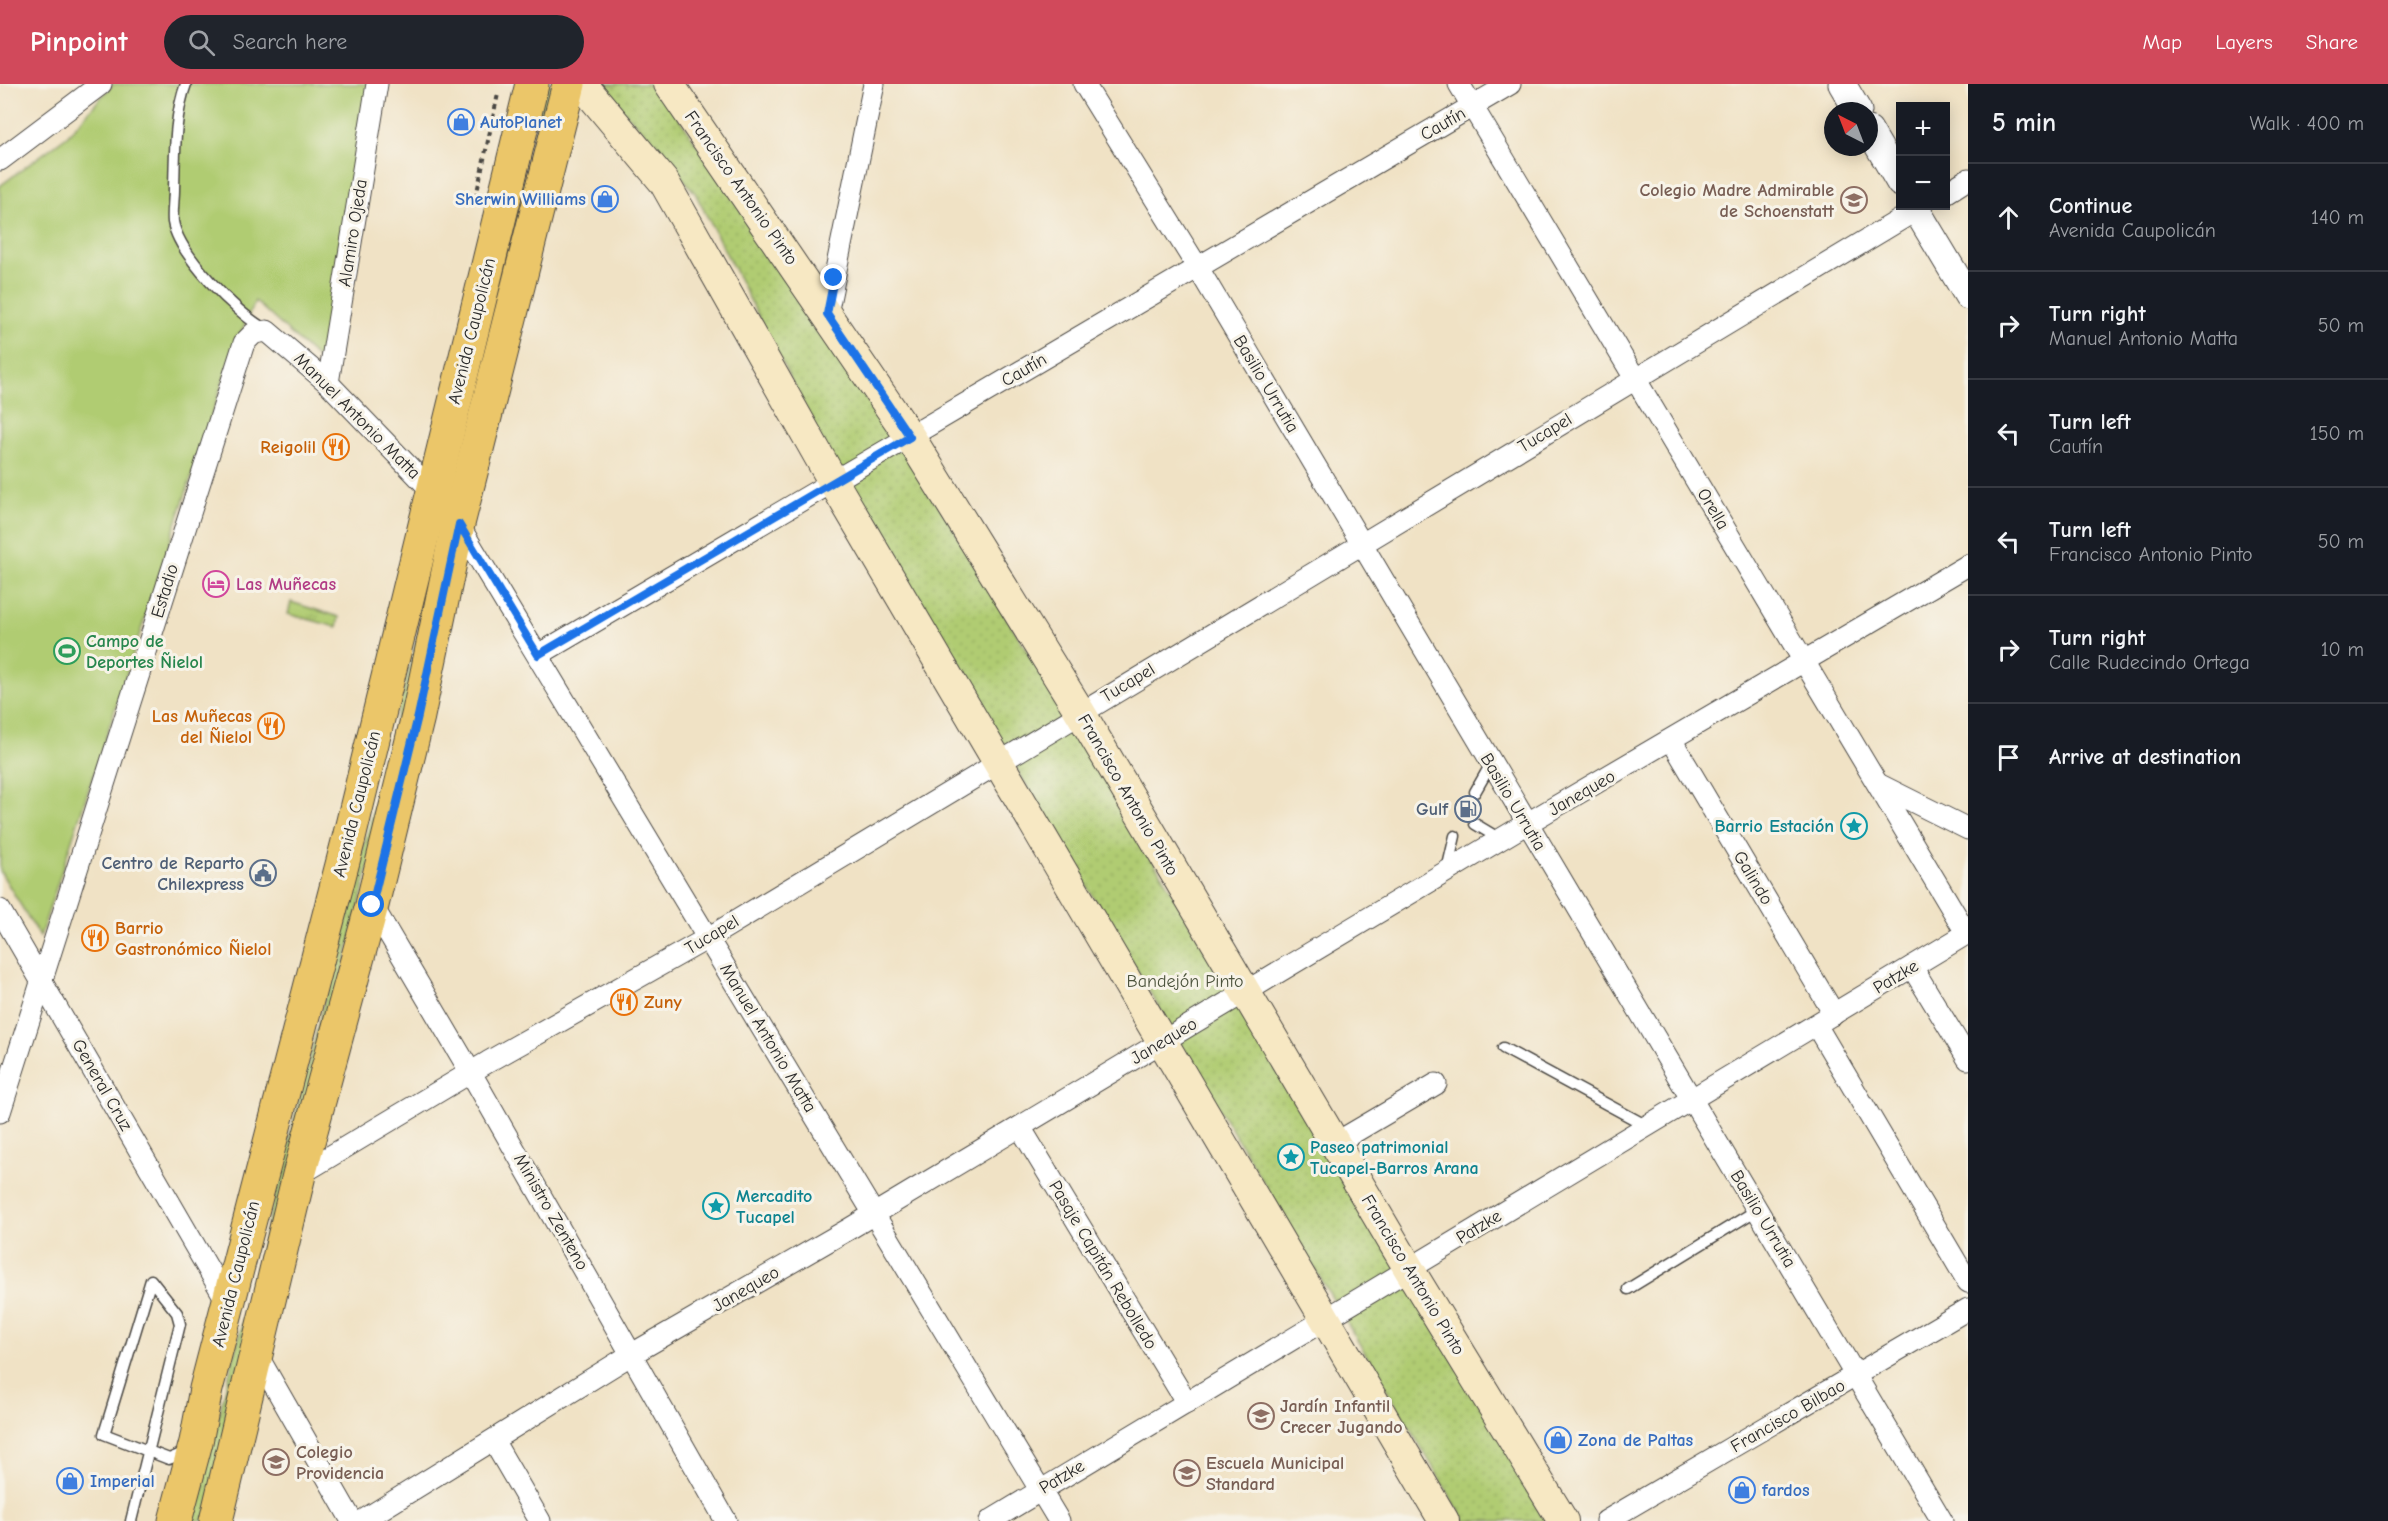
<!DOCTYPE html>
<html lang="en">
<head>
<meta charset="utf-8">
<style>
	:root { --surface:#171b24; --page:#20242c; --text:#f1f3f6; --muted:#9ea1a6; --line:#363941; --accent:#d1495b }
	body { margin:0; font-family:"Comic Neue",sans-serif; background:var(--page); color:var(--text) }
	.controls { position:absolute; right:18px; top:18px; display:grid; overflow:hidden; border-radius:0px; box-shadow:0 3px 15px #0003 }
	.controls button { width:54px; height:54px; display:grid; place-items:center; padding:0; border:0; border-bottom:2px solid var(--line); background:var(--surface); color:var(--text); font:30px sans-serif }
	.compass { position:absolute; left:1824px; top:18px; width:54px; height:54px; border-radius:50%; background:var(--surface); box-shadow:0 3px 15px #0003; rotate:318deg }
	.stop { position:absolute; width:18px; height:18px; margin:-14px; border:4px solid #1a73e8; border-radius:50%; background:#fff }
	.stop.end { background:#1a73e8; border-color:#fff; box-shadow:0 2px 6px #0008 }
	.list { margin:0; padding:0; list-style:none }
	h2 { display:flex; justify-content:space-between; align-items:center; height:78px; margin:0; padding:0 24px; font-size:26px }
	h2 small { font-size:20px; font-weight:400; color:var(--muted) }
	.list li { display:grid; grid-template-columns:39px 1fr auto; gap:18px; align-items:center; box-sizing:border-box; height:108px; padding:0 24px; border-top:2px solid var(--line) }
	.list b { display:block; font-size:22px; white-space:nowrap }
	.list p { margin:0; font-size:20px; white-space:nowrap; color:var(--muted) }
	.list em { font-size:20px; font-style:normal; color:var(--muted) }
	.icon { flex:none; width:33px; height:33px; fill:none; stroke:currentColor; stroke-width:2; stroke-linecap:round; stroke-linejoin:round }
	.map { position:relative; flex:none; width:1968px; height:1437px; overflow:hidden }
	header { display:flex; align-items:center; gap:36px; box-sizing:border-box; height:84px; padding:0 30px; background:var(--accent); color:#fff }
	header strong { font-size:28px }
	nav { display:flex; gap:33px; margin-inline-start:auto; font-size:21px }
	.search { width:420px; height:54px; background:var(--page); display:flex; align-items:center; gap:15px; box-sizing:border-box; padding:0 21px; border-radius:33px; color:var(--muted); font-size:22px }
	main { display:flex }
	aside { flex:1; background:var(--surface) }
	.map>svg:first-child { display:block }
	.grass { fill:url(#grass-tufts); stroke:#6e7c4e; stroke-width:1.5 }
	.park { fill:url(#park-dots); stroke:#6e7c4e; stroke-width:1.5 }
	.pitch { fill:#b0cc72; stroke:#6e7c4e; stroke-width:1.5 }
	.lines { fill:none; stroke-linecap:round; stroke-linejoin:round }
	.service-casing { stroke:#494642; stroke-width:13 }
	.minor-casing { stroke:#494642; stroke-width:23 }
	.tertiary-casing { stroke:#494642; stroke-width:29 }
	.secondary-casing { stroke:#494642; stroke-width:32 }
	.primary-casing { stroke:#494642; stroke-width:35 }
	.path { stroke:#494642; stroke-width:4; stroke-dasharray:4.5 4.5; stroke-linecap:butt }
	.service { stroke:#fff; stroke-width:10 }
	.minor { stroke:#fff; stroke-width:21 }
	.tertiary { stroke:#fff; stroke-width:27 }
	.secondary { stroke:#f7e8c3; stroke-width:30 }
	.primary { stroke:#ebc669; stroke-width:33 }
	.route { stroke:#1a73e8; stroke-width:8 }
	.labels { text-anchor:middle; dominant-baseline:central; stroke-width:6; stroke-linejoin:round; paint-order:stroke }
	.shop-label { font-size:18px; font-weight:bold; fill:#366cbe; stroke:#f7f3e8; text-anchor:start }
	.street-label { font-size:18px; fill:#2b2b2b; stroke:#f7f3e8 }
	.education-label { font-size:18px; font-weight:bold; fill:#785e54; stroke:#f7f3e8; text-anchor:start }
	.food-label { font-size:18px; font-weight:bold; fill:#c56008; stroke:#f7f3e8; text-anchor:end }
	.hotel-label { font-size:18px; font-weight:bold; fill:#b23c85; stroke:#f7f3e8; text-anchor:start }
	.leisure-label { font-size:18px; font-weight:bold; fill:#27864d; stroke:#f7f3e8; text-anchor:start }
	.service-label { font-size:18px; font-weight:bold; fill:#4e5e75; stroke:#f7f3e8; text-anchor:end }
	.culture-label { font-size:18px; font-weight:bold; fill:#0d838f; stroke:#f7f3e8; text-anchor:start }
	.park-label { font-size:18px; fill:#4c533d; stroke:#f7f3e8 }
</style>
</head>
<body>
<header>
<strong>Pinpoint</strong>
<div class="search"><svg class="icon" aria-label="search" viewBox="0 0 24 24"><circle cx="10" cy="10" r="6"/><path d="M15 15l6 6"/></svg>Search here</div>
<nav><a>Map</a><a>Layers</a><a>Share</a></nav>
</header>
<main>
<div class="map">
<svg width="1968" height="1437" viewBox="0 0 1968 1437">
	<defs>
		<pattern id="grass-tufts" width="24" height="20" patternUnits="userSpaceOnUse" patternTransform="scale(1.5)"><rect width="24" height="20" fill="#b0cc72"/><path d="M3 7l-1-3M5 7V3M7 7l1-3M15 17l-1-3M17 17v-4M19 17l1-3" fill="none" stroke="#98af63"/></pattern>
		<pattern id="park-dots" width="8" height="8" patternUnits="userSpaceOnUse" patternTransform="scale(1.5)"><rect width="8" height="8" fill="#b0cc72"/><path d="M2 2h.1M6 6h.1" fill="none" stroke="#98af63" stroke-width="1.8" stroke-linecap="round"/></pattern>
	</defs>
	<rect width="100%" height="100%" fill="#f7f3e8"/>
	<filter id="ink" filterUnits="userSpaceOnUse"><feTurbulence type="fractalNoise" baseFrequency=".0167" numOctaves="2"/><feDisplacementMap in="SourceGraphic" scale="12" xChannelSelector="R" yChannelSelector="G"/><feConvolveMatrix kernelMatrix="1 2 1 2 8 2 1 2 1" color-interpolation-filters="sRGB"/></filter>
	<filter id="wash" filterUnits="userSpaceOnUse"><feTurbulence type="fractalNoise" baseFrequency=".008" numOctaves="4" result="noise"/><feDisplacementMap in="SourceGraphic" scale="24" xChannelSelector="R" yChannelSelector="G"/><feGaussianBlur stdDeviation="1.35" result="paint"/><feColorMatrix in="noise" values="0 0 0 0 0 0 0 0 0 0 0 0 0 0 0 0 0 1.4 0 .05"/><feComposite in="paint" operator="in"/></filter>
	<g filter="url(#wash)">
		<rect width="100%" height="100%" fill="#f0e2c5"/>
		<g class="grass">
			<polygon points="545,0 558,0 210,1437 192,1437 453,411"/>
			<polygon points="291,518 339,533 337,543 288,530"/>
		</g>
		<polygon class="park" points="598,0 655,0 884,329 1550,1437 1465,1437 828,368 695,109 661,67"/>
		<polygon class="pitch" points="113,0 373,0 325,281 255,217 240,251 238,251 40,853 0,787 0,102 67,52"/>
	</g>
	<g filter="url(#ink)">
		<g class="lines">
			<defs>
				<g id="service">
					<path d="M186,0C174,32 175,71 174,105C174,115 172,128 173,138C179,171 236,229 265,245"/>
					<polyline points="1475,708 1491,680"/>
					<polyline points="1475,740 1500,755"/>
					<polyline points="1447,786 1455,752"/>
					<polyline points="1503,964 1647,1042"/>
					<polyline points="1628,1205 1757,1126"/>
					<polyline points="131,1437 180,1240 177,1229 151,1196 104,1350 169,1375 186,1368"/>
				</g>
				<g id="minor">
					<polyline points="1084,0 1198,184 1942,1437"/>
					<polyline points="1459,0 1967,850"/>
					<polyline points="0,76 101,0"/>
					<polyline points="1946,109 1968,95"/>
					<polyline points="827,230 874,0"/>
					<polyline points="328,299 377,0"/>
					<polyline points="458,440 1059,1437"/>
					<polyline points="538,571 1510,0"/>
					<polyline points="1672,657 1834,930"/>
					<polyline points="1878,700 1968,745"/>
					<polyline points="372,821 471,989 726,1437"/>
					<polyline points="0,826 228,1219"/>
					<polyline points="1912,883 1968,975"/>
					<polyline points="1816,941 1968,1198"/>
					<polyline points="0,1028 244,259 254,249 267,247 328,299 434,409"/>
					<polyline points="1020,1043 1187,1319"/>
					<polyline points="1334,1060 1436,1000"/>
					<polyline points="299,1091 488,978 708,854 1923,122"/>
					<polyline points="257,1271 352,1437"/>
					<polyline points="494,1358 540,1437"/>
					<polyline points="362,1437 632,1270 849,1145 1526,740 1968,481"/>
					<polyline points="990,1437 1968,849"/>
					<polyline points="1606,1437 1968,1225"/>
				</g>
				<g id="tertiary">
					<polyline points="1842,0 1858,27"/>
					<polyline points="1869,46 1900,99"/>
					<polyline points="1914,122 1968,212"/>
				</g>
				<g id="secondary">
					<polyline points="582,0 664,98 834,399 1444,1437"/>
					<polyline points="669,0 910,353 1080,628 1409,1185 1563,1437"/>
				</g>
				<g id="primary">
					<polyline points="175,1437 196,1358 206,1305 349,754 532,0"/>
					<polyline points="216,1437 299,1091 372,821 418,632 458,440 569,0"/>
				</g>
			</defs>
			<use href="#service" class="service-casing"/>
			<use href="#minor" class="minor-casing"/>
			<use href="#tertiary" class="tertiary-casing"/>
			<use href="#secondary" class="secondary-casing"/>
			<use href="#primary" class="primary-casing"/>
			<polyline class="path" points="474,122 498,10"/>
			<use href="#service" class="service"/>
			<use href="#minor" class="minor"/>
			<use href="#tertiary" class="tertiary"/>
			<use href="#secondary" class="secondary"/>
			<use href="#primary" class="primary"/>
		</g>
	</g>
	<g class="lines" filter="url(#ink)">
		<polyline class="route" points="372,821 418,632 459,440 538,571 910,353 827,230 834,194"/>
	</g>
	<defs>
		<symbol id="shop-ring" viewBox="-11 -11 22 22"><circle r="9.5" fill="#f7f3e8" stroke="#3f7fe0" stroke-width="1.5"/><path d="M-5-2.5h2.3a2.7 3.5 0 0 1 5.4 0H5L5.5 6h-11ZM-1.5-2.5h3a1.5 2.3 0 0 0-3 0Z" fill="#3f7fe0"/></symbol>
		<symbol id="school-ring" viewBox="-11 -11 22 22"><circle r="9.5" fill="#f7f3e8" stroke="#8d6e63" stroke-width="1.5"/><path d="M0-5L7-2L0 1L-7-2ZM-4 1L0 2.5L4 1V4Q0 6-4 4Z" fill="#8d6e63"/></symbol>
		<symbol id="restaurant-ring" viewBox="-11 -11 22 22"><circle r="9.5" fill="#f7f3e8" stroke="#e8710a" stroke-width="1.5"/><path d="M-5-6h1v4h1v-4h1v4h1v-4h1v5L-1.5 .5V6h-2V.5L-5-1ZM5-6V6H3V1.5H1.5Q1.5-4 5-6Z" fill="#e8710a"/></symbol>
		<symbol id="hotel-ring" viewBox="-11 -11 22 22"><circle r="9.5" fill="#f7f3e8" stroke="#d1479c" stroke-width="1.5"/><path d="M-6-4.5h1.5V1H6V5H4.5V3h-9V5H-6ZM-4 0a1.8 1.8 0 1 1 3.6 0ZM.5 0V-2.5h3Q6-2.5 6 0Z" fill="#d1479c"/></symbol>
		<symbol id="stadium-ring" viewBox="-11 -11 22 22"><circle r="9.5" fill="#f7f3e8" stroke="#2e9e5b" stroke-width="1.5"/><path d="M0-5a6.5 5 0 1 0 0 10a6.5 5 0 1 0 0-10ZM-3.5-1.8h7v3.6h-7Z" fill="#2e9e5b"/></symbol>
		<symbol id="fuel-ring" viewBox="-11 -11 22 22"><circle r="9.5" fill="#f7f3e8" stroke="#5c6f8a" stroke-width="1.5"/><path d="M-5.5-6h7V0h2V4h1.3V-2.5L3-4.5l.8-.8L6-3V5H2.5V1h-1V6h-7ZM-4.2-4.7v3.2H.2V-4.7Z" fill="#5c6f8a"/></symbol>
		<symbol id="sight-ring" viewBox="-11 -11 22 22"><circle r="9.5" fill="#f7f3e8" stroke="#0f9aa8" stroke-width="1.5"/><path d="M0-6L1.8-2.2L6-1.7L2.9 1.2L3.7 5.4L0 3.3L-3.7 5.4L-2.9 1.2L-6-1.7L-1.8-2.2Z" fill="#0f9aa8"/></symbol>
		<symbol id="civic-ring" viewBox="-11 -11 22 22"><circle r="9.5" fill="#f7f3e8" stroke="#5c6f8a" stroke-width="1.5"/><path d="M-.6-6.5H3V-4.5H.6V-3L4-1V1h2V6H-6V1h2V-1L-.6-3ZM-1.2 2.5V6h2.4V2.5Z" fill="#5c6f8a"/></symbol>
	</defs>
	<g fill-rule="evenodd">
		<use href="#shop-ring" x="446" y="23" width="30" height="30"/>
		<use href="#shop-ring" x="590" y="100" width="30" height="30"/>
		<use href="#school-ring" x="1839" y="101" width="30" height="30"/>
		<use href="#restaurant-ring" x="321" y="348" width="30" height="30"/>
		<use href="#hotel-ring" x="201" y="485" width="30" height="30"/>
		<use href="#stadium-ring" x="52" y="552" width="30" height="30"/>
		<use href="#restaurant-ring" x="256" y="627" width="30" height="30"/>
		<use href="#fuel-ring" x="1453" y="710" width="30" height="30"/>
		<use href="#sight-ring" x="1839" y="727" width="30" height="30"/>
		<use href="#civic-ring" x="248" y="774" width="30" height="30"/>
		<use href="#restaurant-ring" x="80" y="839" width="30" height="30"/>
		<use href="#restaurant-ring" x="609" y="903" width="30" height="30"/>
		<use href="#sight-ring" x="1276" y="1058" width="30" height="30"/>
		<use href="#sight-ring" x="701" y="1107" width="30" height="30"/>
		<use href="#school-ring" x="1246" y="1317" width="30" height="30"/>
		<use href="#shop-ring" x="1543" y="1341" width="30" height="30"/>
		<use href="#school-ring" x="261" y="1363" width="30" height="30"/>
		<use href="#school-ring" x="1172" y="1374" width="30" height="30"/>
		<use href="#shop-ring" x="55" y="1382" width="30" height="30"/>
		<use href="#shop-ring" x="1727" y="1391" width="30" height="30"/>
	</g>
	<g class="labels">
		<g class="shop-label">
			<text x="480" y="38">AutoPlanet</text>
			<text x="586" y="115" text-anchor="end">Sherwin Williams</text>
			<text x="1578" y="1356">Zona de Paltas</text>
			<text x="90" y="1397">Imperial</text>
			<text x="1762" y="1406">fardos</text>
		</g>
		<g class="street-label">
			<text transform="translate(1443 40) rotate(-30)">Cautín</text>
			<text transform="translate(741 104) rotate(55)">Francisco Antonio Pinto</text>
			<text transform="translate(353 149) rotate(-81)">Alamiro Ojeda</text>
			<text transform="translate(472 247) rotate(-76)">Avenida Caupolicán</text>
			<text transform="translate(1024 286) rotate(-30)">Cautín</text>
			<text transform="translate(1266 300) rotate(59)">Basilio Urrutia</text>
			<text transform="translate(357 332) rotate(45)">Manuel Antonio Matta</text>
			<text transform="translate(1545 349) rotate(-31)">Tucapel</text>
			<text transform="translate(1713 425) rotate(59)">Orella</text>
			<text transform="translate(165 507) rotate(-73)">Estadio</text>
			<text transform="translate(1128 599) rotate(-31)">Tucapel</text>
			<text transform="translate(1582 709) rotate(-30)">Janequeo</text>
			<text transform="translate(1128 711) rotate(60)">Francisco Antonio Pinto</text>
			<text transform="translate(1513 718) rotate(59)">Basilio Urrutia</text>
			<text transform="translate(357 720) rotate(-76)">Avenida Caupolicán</text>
			<text transform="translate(1753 794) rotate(59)">Galindo</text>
			<text transform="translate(712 851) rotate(-31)">Tucapel</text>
			<text transform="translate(1896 893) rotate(-31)">Patzke</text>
			<text transform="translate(768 954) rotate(59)">Manuel Antonio Matta</text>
			<text transform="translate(1164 957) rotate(-31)">Janequeo</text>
			<text transform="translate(102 1001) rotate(60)">General Cruz</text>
			<text transform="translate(551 1128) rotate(60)">Ministro Zenteno</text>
			<text transform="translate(1763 1135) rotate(59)">Basilio Urrutia</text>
			<text transform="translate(1479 1143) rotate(-31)">Patzke</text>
			<text transform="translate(1103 1181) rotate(59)">Pasaje Capitán Rebolledo</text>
			<text transform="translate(236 1190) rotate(-76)">Avenida Caupolicán</text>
			<text transform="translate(1413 1191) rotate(59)">Francisco Antonio Pinto</text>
			<text transform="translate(746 1205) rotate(-30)">Janequeo</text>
			<text transform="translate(1788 1332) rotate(-30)">Francisco Bilbao</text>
			<text transform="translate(1062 1393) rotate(-31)">Patzke</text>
		</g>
		<g class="education-label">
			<text x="1834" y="106" text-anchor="end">Colegio Madre Admirable<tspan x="1834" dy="21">de Schoenstatt</tspan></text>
			<text x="1280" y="1322">Jardín Infantil<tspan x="1280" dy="21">Crecer Jugando</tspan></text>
			<text x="296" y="1368">Colegio<tspan x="296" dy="21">Providencia</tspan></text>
			<text x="1206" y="1379">Escuela Municipal<tspan x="1206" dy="21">Standard</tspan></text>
		</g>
		<g class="food-label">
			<text x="316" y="363">Reigolil</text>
			<text x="252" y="632">Las Muñecas<tspan x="252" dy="21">del Ñielol</tspan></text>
			<text x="115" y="844" text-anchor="start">Barrio<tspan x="115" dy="21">Gastronómico Ñielol</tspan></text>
			<text x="644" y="918" text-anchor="start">Zuny</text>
		</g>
		<g class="hotel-label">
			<text x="236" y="500">Las Muñecas</text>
		</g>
		<g class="leisure-label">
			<text x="86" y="557">Campo de<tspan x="86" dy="21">Deportes Ñielol</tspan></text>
		</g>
		<g class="service-label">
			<text x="1448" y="725">Gulf</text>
			<text x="244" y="779">Centro de Reparto<tspan x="244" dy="21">Chilexpress</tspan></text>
		</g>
		<g class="culture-label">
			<text x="1834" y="742" text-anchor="end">Barrio Estación</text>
			<text x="1310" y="1063">Paseo patrimonial<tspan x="1310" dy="21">Tucapel-Barros Arana</tspan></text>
			<text x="736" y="1112">Mercadito<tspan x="736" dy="21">Tucapel</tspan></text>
		</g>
		<g class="park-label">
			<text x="1185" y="897">Bandejón Pinto</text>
		</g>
	</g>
</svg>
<div class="controls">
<button>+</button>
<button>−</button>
</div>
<svg class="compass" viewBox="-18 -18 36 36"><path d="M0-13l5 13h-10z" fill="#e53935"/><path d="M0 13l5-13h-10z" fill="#9ea1a6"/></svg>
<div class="stop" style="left:372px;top:821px"></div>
<div class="stop end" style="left:834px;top:194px"></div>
</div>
<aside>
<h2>5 min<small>Walk · 400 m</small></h2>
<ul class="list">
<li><svg class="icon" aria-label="ahead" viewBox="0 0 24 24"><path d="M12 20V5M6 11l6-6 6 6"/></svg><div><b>Continue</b><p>Avenida Caupolicán</p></div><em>140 m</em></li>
<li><svg class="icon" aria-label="right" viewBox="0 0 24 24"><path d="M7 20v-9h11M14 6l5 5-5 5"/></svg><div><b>Turn right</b><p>Manuel Antonio Matta</p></div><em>50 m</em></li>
<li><svg class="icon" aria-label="left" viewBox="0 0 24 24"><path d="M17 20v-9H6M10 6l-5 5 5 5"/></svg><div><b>Turn left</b><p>Cautín</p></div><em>150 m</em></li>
<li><svg class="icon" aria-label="left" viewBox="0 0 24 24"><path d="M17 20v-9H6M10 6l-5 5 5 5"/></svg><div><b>Turn left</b><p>Francisco Antonio Pinto</p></div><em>50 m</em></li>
<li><svg class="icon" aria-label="right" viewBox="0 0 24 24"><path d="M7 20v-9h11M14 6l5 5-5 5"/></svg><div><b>Turn right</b><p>Calle Rudecindo Ortega</p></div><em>10 m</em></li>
<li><svg class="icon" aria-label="arrive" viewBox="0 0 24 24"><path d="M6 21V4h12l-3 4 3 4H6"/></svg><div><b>Arrive at destination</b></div></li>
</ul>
</aside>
</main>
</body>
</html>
